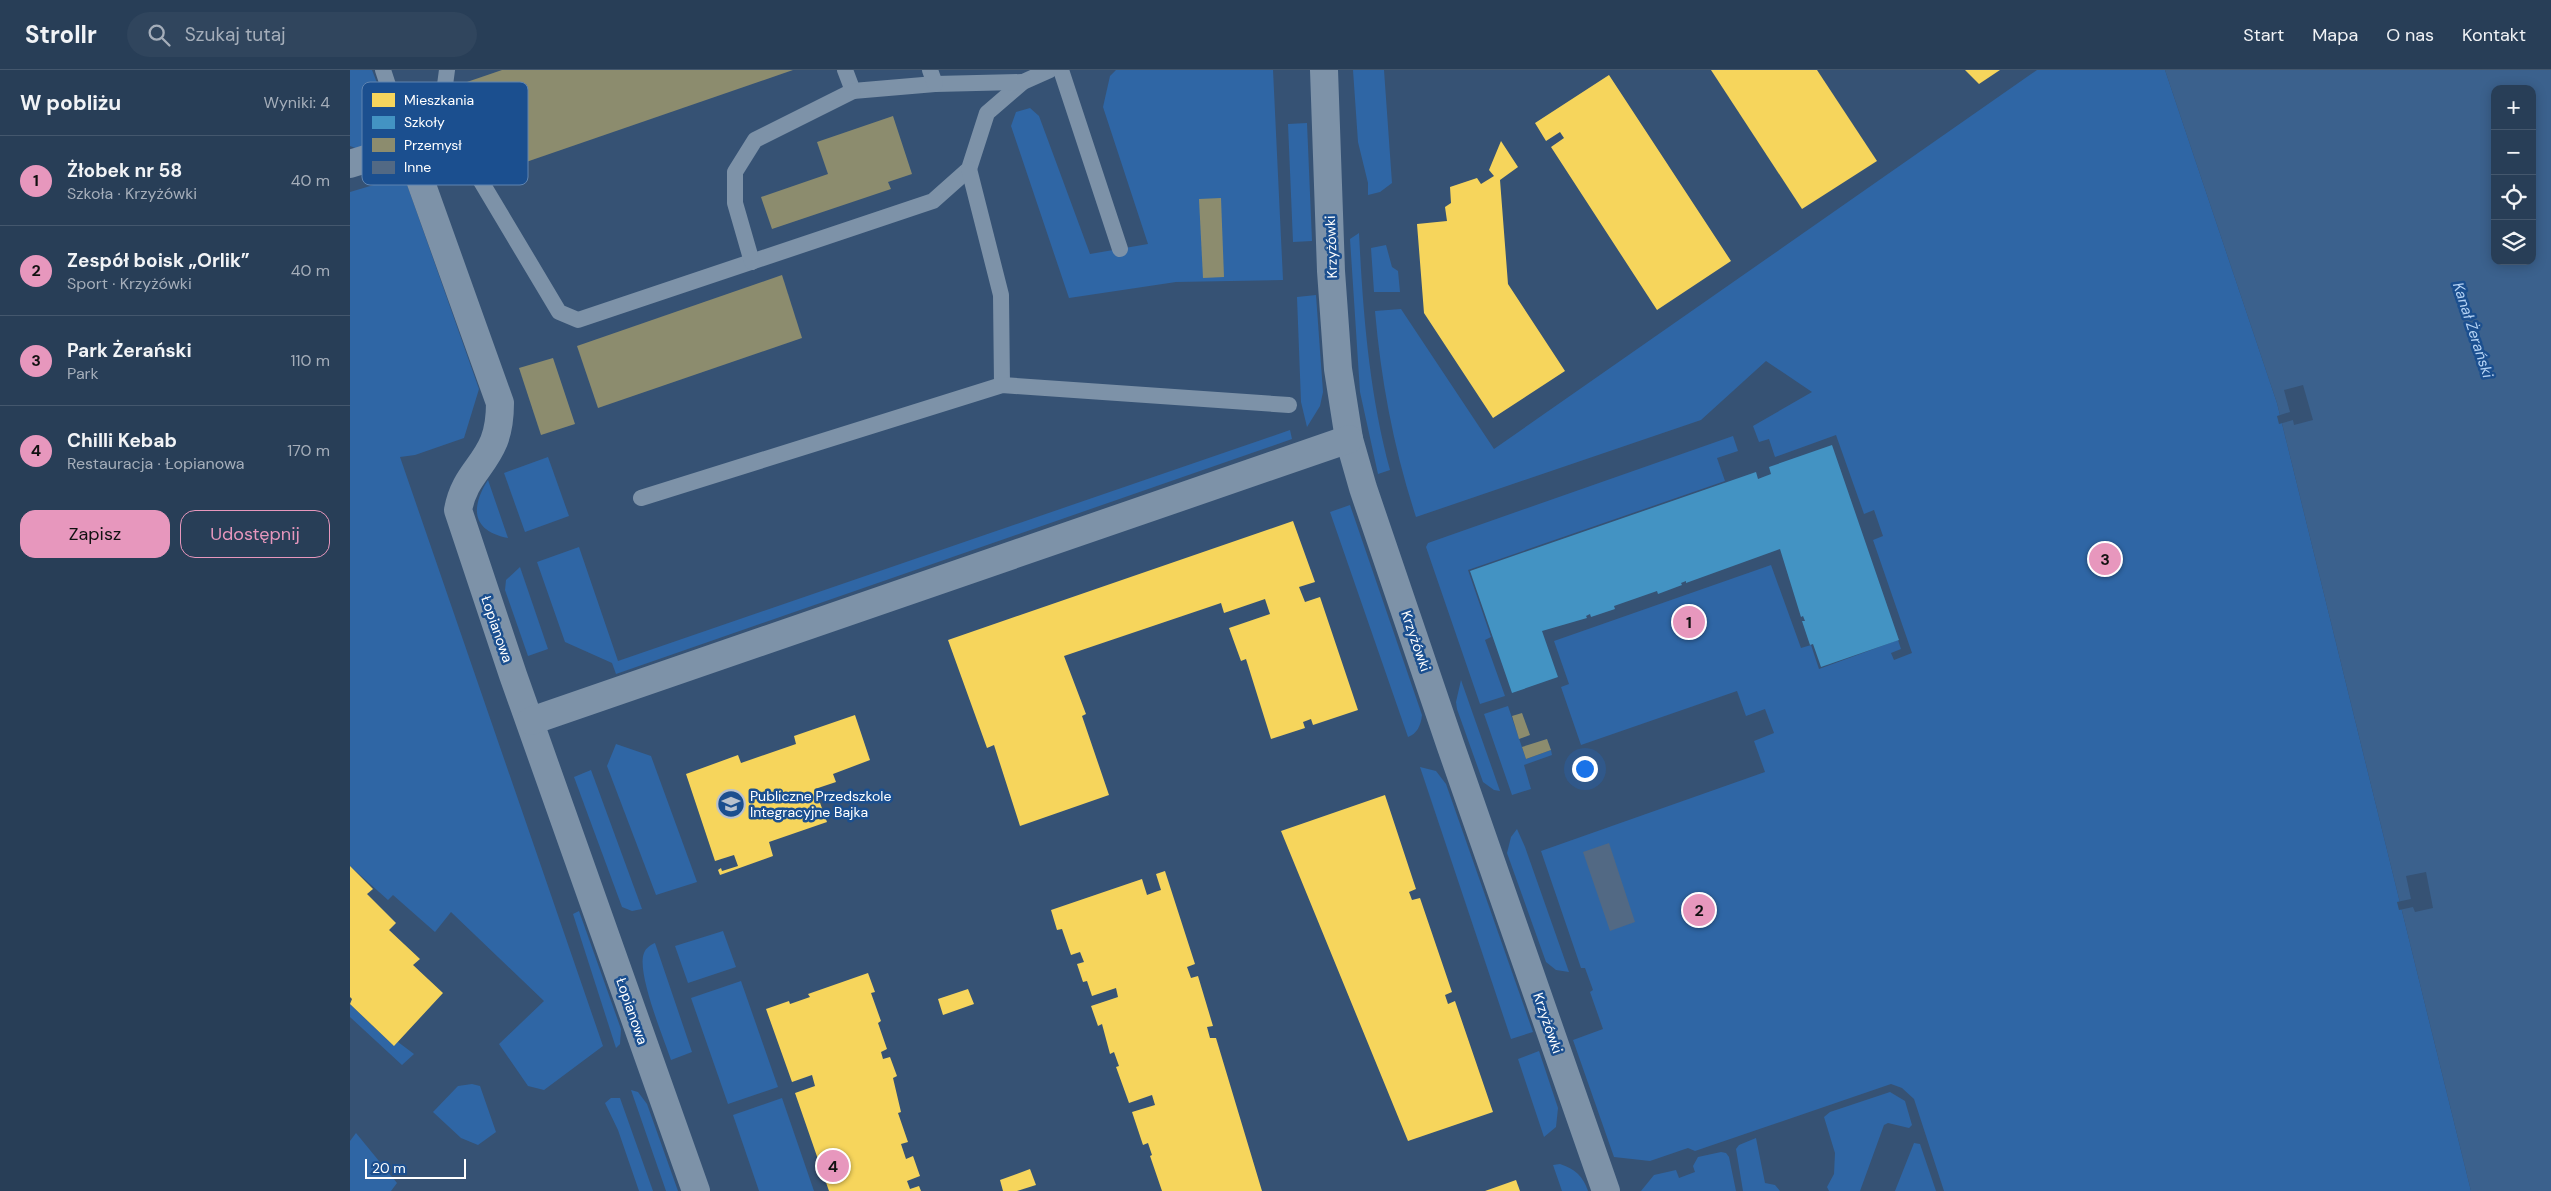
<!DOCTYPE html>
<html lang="pl">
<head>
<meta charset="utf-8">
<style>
	:root { --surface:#283e57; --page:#30455d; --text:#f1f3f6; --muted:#a5aeba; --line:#44576d; --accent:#e797bd }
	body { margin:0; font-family:"DM Sans",sans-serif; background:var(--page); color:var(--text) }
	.controls { position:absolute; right:15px; top:15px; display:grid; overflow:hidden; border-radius:10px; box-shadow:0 2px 12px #0003 }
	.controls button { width:45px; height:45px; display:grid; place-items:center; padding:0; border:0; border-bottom:1px solid var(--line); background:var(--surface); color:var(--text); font:25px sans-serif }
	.scale { position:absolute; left:15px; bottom:12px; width:101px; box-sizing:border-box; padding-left:5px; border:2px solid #fff; border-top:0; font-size:14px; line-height:18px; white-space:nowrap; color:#fff; -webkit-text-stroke:4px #1b4f8f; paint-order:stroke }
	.you { position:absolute; left:1234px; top:698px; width:18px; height:18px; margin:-12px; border:4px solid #fff; border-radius:50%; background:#1a73e8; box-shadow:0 0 0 8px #1a73e833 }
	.badge { display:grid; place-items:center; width:32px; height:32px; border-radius:50%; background:var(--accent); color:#111; font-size:16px; font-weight:700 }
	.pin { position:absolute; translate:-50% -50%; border:2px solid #fff; box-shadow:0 1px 5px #0006 }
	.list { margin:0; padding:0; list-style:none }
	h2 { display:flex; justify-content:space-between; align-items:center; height:65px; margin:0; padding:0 20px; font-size:21px }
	h2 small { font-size:16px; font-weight:400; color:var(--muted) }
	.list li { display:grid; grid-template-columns:32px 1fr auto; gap:15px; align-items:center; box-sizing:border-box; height:90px; padding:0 20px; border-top:1px solid var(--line) }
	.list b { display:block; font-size:19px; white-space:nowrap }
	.list p { margin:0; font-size:16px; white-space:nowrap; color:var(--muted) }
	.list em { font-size:16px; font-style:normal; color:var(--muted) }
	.actions { display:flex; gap:10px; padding:15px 20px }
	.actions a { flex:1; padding:11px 0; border:1px solid var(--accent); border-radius:15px; text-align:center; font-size:18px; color:var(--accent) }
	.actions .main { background:var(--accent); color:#111 }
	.icon { flex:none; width:28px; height:28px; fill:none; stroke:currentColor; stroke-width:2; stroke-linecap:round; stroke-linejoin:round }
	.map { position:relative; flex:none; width:2201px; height:1121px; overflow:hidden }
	header { display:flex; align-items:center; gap:30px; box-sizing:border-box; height:70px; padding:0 25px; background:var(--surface); border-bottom:1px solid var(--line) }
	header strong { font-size:24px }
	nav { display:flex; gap:28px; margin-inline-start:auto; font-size:18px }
	.search { width:350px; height:45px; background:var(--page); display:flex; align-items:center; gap:12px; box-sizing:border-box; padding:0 18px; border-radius:28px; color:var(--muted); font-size:19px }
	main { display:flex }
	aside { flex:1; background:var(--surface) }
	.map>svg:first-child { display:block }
	.green { fill:#2f66a5 }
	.water { fill:#3b618d; fill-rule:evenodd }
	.pier { fill:#365274 }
	.homes { fill:#f6d55c }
	.schools { fill:#4393c3 }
	.industry { fill:#8c8c6e }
	.building { fill:#526984 }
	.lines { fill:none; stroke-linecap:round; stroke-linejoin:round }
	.lane { stroke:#7d92a8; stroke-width:16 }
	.street { stroke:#7d92a8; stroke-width:28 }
	.labels { text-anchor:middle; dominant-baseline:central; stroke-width:5; stroke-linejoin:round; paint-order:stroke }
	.street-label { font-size:14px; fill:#fff; stroke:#1b4f8f }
	.poi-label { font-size:14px; fill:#fff; stroke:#1b4f8f; text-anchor:start }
	.water-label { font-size:15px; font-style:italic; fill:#b5d3f5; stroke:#1b4f8f }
	.key { fill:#1b4f8f; stroke:#5f84b1; stroke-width:1 }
	.key-label { font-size:14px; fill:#fff }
</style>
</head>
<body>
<header>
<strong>Strollr</strong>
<div class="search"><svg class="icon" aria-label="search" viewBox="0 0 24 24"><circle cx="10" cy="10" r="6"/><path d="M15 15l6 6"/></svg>Szukaj tutaj</div>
<nav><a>Start</a><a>Mapa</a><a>O nas</a><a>Kontakt</a></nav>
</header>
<main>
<aside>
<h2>W pobliżu<small>Wyniki: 4</small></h2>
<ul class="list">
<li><span class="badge">1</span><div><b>Żłobek nr 58</b><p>Szkoła · Krzyżówki</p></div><em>40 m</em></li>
<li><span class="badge">2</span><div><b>Zespół boisk „Orlik”</b><p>Sport · Krzyżówki</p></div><em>40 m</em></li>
<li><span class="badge">3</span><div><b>Park Żerański</b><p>Park</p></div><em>110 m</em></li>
<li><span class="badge">4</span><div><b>Chilli Kebab</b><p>Restauracja · Łopianowa</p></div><em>170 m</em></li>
</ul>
<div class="actions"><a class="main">Zapisz</a><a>Udostępnij</a></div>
</aside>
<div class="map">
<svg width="2201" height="1121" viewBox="0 0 2201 1121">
	<rect width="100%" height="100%" fill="#365274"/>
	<g class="green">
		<polygon points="0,0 22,0 42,51 39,62 33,68 8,79 0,76"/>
		<polygon points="766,0 923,0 933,210 826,212 719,228 661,56 666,42 680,38 689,46 740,184 798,174 753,37 760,6"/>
		<polygon points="1003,0 1034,0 1042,113 1030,122 1018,125 1018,113 1008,72"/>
		<path d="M1687,0H1815L1927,333L2121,1121H1594L1564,1029L1552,1018L1541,1014L1345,1081L1338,1078L1300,1091L1264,1087L1223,970L1253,959L1240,922L1243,920L1235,898H1231L1191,781L1415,702L1404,671L1424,663L1415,639L1396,646L1387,621L1231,675L1211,617L1219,614L1204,571L1421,495L1451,578L1461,575L1469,599L1548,570L1551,579L1541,583L1544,590L1562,583L1523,470L1533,466L1524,440L1514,444L1486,365L1425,387L1419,369L1409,372L1403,356L1462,322L1416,291L1351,350L1066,447C1044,380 1031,311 1025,241L1051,239L1144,379Z"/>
		<polygon points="957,53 962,171 943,172 938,54"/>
		<polygon points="54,106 129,319 114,368 65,385 50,387 253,976 194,1020 178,1016 149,974 194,931 101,842 85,862 43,825 38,830 0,796 0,122"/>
		<path d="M1009,163C1013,243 1019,322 1040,400L1028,404L1010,322L1000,169Z"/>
		<polygon points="1036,175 1042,197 1048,201 1050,222 1024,222 1021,178"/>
		<polygon points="966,225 973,322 970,336 957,357 951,332 947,227"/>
		<polygon points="940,360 942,369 266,604 262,593 215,572 187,492 229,477 268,591"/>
		<polygon points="1383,366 1388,381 1367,388 1375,411 1118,500 1141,567 1135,570 1155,626 1130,634 1076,477 1078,473"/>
		<polygon points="198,387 219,446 175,462 154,403"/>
		<path d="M138,410L158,468C122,461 120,438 138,410Z"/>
		<path d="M1000,435L1072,645C1071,655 1067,664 1058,667L980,442Z"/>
		<polygon points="170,497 198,579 178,586 155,520 156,510"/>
		<polygon points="1111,610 1150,721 1144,720 1133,712 1107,639 1106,632"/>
		<polygon points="1158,636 1176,689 1201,680 1202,685 1174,695 1181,719 1162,725 1134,644"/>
		<polygon points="266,674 301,686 347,812 306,825 257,696"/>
		<polygon points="1070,697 1086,701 1096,714 1183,962 1161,969"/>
		<polygon points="241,700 292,839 282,841 272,837 224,707"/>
		<polygon points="1167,759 1175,777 1219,902 1206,900 1196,892 1157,783 1161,767"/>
		<polygon points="229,841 271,959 270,974 266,978 223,844"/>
		<polygon points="373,861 386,897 338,913 325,876"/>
		<path d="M305,873L342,982L321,990C314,969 286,902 294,883C296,878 300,875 305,873Z"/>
		<polygon points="391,911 428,1017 378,1034 341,928"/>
		<polygon points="0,934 43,975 48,972 64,984 52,995 0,947"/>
		<polygon points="1189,981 1208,1038 1206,1057 1194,1067 1168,989"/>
		<polygon points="122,1014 130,1016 146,1062 128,1075 111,1068 83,1042 108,1016"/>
		<polygon points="281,1020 288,1022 297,1034 328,1121 316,1121"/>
		<polygon points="1540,1022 1555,1031 1562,1055 1559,1058 1538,1053 1534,1055 1510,1121 1479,1121 1477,1117 1484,1104 1485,1083 1474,1047 1480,1042"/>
		<polygon points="261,1028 270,1028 303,1121 289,1121 268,1060 255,1033"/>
		<polygon points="432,1028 464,1121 409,1121 383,1045"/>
		<polygon points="6,1063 47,1113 41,1121 0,1121 0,1071"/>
		<polygon points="1406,1068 1415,1113 1425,1115 1430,1121 1393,1121 1386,1079 1389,1075"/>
		<polygon points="1564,1073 1570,1074 1586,1121 1545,1121"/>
		<polygon points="1371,1082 1376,1083 1379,1087 1386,1121 1291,1121 1304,1105 1326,1100 1329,1108 1345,1102 1343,1096 1348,1087"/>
		<path d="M1210,1094C1225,1099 1233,1106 1238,1121H1212L1203,1095Z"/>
	</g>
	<path class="water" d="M1815,0H2201V1121H2121L1927,333ZM2145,19H2182V191H2145Z"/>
	<g class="pier">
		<polygon points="1953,315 1963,350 1944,355 1943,350 1929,354 1927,346 1940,342 1934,320"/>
		<polygon points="2076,802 2083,838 2065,842 2063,837 2049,840 2047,832 2061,829 2056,806"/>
	</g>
	<g class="homes">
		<polygon points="1361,0 1467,0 1527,91 1452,139"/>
		<polygon points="1615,0 1650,0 1629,14"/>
		<polygon points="1259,5 1381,191 1307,240 1201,77 1214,68 1210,62 1196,71 1185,53"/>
		<polygon points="1151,71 1168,97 1150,110 1158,214 1215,301 1143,348 1074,243 1067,154 1097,151 1095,137 1101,133 1100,117 1127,108 1131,114 1144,106 1139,100"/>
		<polygon points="943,451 965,512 949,517 955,532 970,527 1008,640 963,655 961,649 953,652 955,658 921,669 896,589 891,591 879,558 920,544 915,529 874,543 871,533 714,586 736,644 732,646 759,725 670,756 644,675 637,678 598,570"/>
		<polygon points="505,645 520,690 483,704 486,712 465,719 477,752 419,772 423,786 370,805 368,800 371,798 372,801 388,796 384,785 365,791 336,704 388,685 391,693 446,674 444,666"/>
		<polygon points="1035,725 1066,819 1059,822 1062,830 1070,828 1102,922 1095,925 1098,934 1105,931 1143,1042 1058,1071 931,761"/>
		<polygon points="0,796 23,819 17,824 46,853 39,860 70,889 63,895 93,923 44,976 0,934 2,929 0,927"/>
		<polygon points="815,801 845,894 837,897 841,908 848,906 863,956 857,957 860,968 866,968 912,1121 812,1121 800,1086 802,1085 798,1073 793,1075 782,1042 805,1035 802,1025 779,1033 766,997 769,996 764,982 760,984 752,954 748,956 741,936 768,927 766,918 742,926 737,911 733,912 727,894 734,892 730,882 721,885 712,859 707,860 701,840 792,809 797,825 805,822 811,820 806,804"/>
		<polygon points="518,903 525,922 521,923 531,951 528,953 537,979 531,982 533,989 540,987 547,1006 543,1008 551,1042 548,1043 558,1072 551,1074 556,1089 563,1086 570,1106 557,1111 560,1119 569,1116 571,1121 479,1121 445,1023 465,1016 462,1005 442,1012 416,939 439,931 440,934 460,927 458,924"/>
		<polygon points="618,919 624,934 593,945 588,929"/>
		<polygon points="680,1099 686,1115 667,1121 653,1121 650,1110"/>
		<polygon points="1166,1110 1170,1121 1135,1121"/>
	</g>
	<polygon class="schools" points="1482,375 1549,570 1471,597 1463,574 1460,575 1452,551 1455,551 1453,546 1451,547 1430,479 1336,513 1336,511 1331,513 1332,515 1308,524 1307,521 1264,536 1265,539 1241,547 1240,544 1236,546 1237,548 1192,561 1208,607 1162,623 1120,501 1406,402 1408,409 1421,404 1419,397"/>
	<g class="industry">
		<polygon points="152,0 443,0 147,102 114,13"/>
		<polygon points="543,46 562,104 538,112 541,119 422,159 411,127 478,104 467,72"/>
		<polygon points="871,128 874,207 853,208 849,129"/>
		<polygon points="432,205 452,268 248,338 227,276"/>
		<polygon points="203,288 225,354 191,365 169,298"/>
		<polygon points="1172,643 1180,665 1169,669 1162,646"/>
		<polygon points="1197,669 1201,680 1176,689 1172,677"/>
	</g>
	<polygon class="building" points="1259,773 1285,852 1260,861 1233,782"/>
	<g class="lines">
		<g class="lane">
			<polyline points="33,0 58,76"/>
			<polyline points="97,0 95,15 126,103 209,242 228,250 583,131 619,99 637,43 673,12 700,0"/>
			<polyline points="495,0 503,21 585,14 673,12"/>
			<polyline points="580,0 585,14"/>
			<polyline points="711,0 770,179"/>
			<polyline points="619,99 651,225 652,315"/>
			<polyline points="402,192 385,133 385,102 405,70 503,21"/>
			<polyline points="291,428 652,315 939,335"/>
		</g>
		<g class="street">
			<polyline points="974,0 981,201 988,299 999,369 1013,418 1100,674 1256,1121"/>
			<path d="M0,94L58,76L150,333C150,346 149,358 144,371C133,398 114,407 108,440L163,605L346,1121"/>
			<polyline points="181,651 999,369"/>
		</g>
	</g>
	<defs>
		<symbol id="school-ring" viewBox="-11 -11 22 22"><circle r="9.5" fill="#1b4f8f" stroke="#b9c2ce" stroke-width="1.5"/><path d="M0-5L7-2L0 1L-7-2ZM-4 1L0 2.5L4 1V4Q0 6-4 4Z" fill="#b9c2ce"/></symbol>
	</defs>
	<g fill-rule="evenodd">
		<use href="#school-ring" x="365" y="718" width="32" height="32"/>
	</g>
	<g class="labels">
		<g class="street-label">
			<text transform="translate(981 177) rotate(-92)">Krzyżówki</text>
			<text transform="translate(147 559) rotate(71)">Łopianowa</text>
			<text transform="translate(1066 571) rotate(71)">Krzyżówki</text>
			<text transform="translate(282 941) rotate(71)">Łopianowa</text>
			<text transform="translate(1198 953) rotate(71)">Krzyżówki</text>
		</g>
		<g class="poi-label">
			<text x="400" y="726">Publiczne Przedszkole<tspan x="400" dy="16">Integracyjne Bajka</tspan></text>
		</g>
		<g class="water-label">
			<text transform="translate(2123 260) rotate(72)">Kanał Żerański</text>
		</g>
	</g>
	<rect x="12" y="12" width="166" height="103" rx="8" class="key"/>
	<rect x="22" y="23" width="23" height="14" fill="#f6d55c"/>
	<rect x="22" y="46" width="23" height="13" fill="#4393c3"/>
	<rect x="22" y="68" width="23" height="14" fill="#8c8c6e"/>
	<rect x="22" y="91" width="23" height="13" fill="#526984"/>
	<g class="key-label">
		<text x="54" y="35">Mieszkania</text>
		<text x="54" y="57">Szkoły</text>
		<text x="54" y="80">Przemysł</text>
		<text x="54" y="102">Inne</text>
	</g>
</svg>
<div class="controls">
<button>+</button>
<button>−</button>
<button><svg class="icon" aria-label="locate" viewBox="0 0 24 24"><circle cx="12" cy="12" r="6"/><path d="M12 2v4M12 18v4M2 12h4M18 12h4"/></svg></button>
<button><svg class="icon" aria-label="layers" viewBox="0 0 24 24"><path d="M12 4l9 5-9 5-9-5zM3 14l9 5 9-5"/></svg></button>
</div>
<div class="scale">20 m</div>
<div class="you"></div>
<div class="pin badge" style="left:1339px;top:552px">1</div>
<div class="pin badge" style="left:1349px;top:840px">2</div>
<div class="pin badge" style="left:1755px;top:489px">3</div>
<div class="pin badge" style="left:483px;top:1096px">4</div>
</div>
</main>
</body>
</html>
